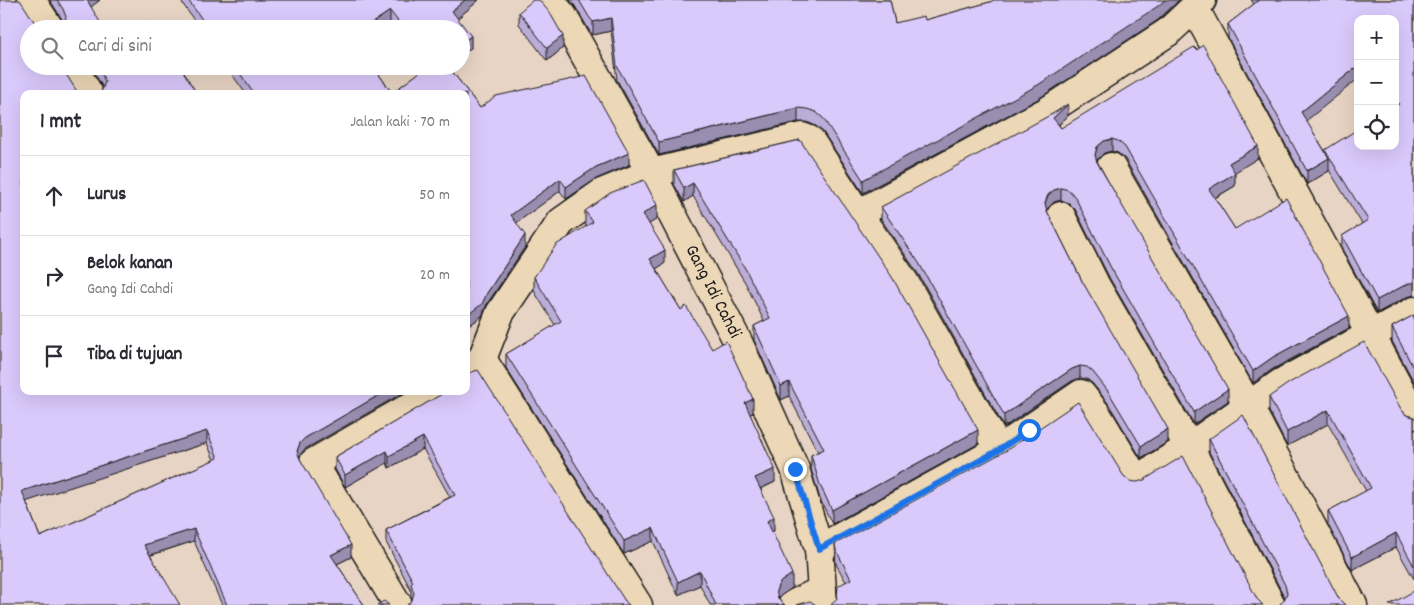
<!DOCTYPE html>
<html lang="id">
<head>
<meta charset="utf-8">
<style>
	:root { --surface:#fff; --page:#f7f7f7; --text:#2b2b33; --muted:#7c7c81; --line:#e1e1e2 }
	body { margin:0; font-family:Dekko,sans-serif; background:var(--page); color:var(--text) }
	.controls { position:absolute; right:15px; top:15px; display:grid; overflow:hidden; border-radius:10px; box-shadow:0 5px 20px #0002 }
	.controls button { width:45px; height:45px; display:grid; place-items:center; padding:0; border:0; border-bottom:1px solid var(--line); background:var(--surface); color:var(--text); font:25px sans-serif }
	.stop { position:absolute; width:15px; height:15px; margin:-11px; border:4px solid #1a73e8; border-radius:50%; background:#fff }
	.stop.end { background:#1a73e8; border-color:#fff; box-shadow:0 1px 5px #0008 }
	.list { margin:0; padding:0; list-style:none }
	h2 { display:flex; justify-content:space-between; align-items:center; height:65px; margin:0; padding:0 20px; font-size:21px }
	h2 small { font-size:16px; font-weight:400; color:var(--muted) }
	.list li { display:grid; grid-template-columns:32px 1fr auto; gap:15px; align-items:center; box-sizing:border-box; height:80px; padding:0 20px; border-top:1px solid var(--line) }
	.list b { display:block; font-size:19px; white-space:nowrap }
	.list p { margin:0; font-size:16px; white-space:nowrap; color:var(--muted) }
	.list em { font-size:16px; font-style:normal; color:var(--muted) }
	.icon { flex:none; width:28px; height:28px; fill:none; stroke:currentColor; stroke-width:2; stroke-linecap:round; stroke-linejoin:round }
	.map { position:relative; flex:none; width:1414px; height:605px; overflow:hidden }
	.search { position:absolute; background:var(--surface); box-shadow:0 5px 20px #0002; left:20px; top:20px; width:450px; height:55px; display:flex; align-items:center; gap:12px; box-sizing:border-box; padding:0 18px; border-radius:28px; color:var(--muted); font-size:19px }
	.panel { position:absolute; background:var(--surface); box-shadow:0 5px 20px #0002; left:20px; top:90px; width:450px; height:305px; border-radius:10px }
	.map>svg:first-child { display:block }
	.lines { fill:none; stroke-linecap:round; stroke-linejoin:round }
	.minor-casing { stroke:#1c1c1c; stroke-width:31 }
	.minor { stroke:#ecd7b6; stroke-width:28 }
	.wall { fill:#bbadd8; stroke:#1c1c1c; fill-rule:evenodd }
	.shaded-wall { fill:#998db0; stroke:#1c1c1c }
	.building { fill:#dac9fb; stroke:#1c1c1c; fill-rule:evenodd }
	.route { stroke:#1a73e8; stroke-width:6 }
	.labels { text-anchor:middle; dominant-baseline:central; stroke-width:5; stroke-linejoin:round; paint-order:stroke }
	.street-label { font-size:19px; fill:#1c1c1c; stroke:#ecd7b6 }
</style>
</head>
<body>
<div class="map">
<svg width="1414" height="605" viewBox="0 0 1414 605">
	<rect width="100%" height="100%" fill="#e8d4c4"/>
	<filter id="ink" filterUnits="userSpaceOnUse"><feTurbulence type="fractalNoise" baseFrequency=".02" numOctaves="2"/><feDisplacementMap in="SourceGraphic" scale="10" xChannelSelector="R" yChannelSelector="G"/><feConvolveMatrix kernelMatrix="1 2 1 2 8 2 1 2 1" color-interpolation-filters="sRGB"/></filter>
	<g filter="url(#ink)">
		<g class="lines">
			<defs>
				<g id="minor">
					<polyline points="31,0 50,29"/>
					<polyline points="549,0 563,16 651,173 738,342 795,469 819,549 823,605"/>
					<polyline points="1195,9 1414,415"/>
					<polyline points="72,66 89,94"/>
					<polyline points="1111,167 1248,405 1353,605"/>
					<polyline points="858,214 905,283 999,450"/>
					<polyline points="1061,216 1096,286 1189,447 1271,605"/>
					<polyline points="482,359 638,605"/>
					<polyline points="466,371 482,359 500,313 561,222 602,193 651,173 802,137 810,140 858,214 1046,112 1168,32 1202,0"/>
					<polyline points="819,549 999,450 1081,394 1096,413 1136,480 1189,447 1281,383 1414,311"/>
					<polyline points="398,605 313,463 438,391"/>
					<polyline points="792,605 822,590"/>
				</g>
			</defs>
			<use href="#minor" class="minor-casing"/>
			<use href="#minor" class="minor"/>
		</g>
		<g class="wall">
			<polygon points="50,0 100,0 64,24 63,21"/>
			<polygon points="180,0 414,0 414,1 416,0 479,0 457,19 471,48 461,29 395,29 390,23 381,29 200,29"/>
			<polygon points="570,0 890,0 895,23 925,20 990,2 1158,20 1038,99 863,193 823,132 816,126 807,122 798,122 659,155 617,80 611,31 593,35 589,30 575,6"/>
			<path d="M1251,0H1414V295L1407,297L1377,313L1342,249V236L1362,224L1329,170V171L1307,184L1228,38V24L1254,4ZM1395,19V146L1325,150V151L1306,121Z"/>
			<polygon points="519,12 563,48 547,61 519,24"/>
			<polygon points="90,66 180,66 102,90 102,86"/>
			<polygon points="226,66 373,66 392,93 426,68 424,66 448,66 480,108 629,165 596,179 566,199 560,191 516,223 525,247 487,304 482,316 466,328 466,94 246,94"/>
			<polygon points="1068,116 1059,125 1061,128 1258,158 1234,172 1235,186 1215,198 1235,229 1349,328 1273,369 1253,383 1125,159 1118,153 1112,151 1104,153 1097,161 1228,401 1194,424 1110,279 1075,209 1069,203 1061,200 1054,202 1048,208 1047,211 1082,281 1168,442 1141,458 1108,403 1093,384 1087,379 1080,378 1072,381 1004,427 919,275 881,219 881,207"/>
			<polygon points="800,140 978,444 832,524 820,499 811,469 811,455 818,452 789,396 781,400 754,340 754,326 764,321 746,284 693,196 684,202 674,184 674,170"/>
			<polygon points="585,211 657,219 649,224 665,263 656,269 681,310 712,349 753,413 750,414 775,482 761,489 774,531 772,532 792,588 779,597 778,599 783,604 785,605 710,605 700,585 678,595 653,541 624,554 506,368 506,354 555,325 534,291 534,277 586,226 585,224"/>
			<polygon points="1414,315 1414,382 1392,341 1392,327"/>
			<path d="M24,391L305,449L300,455V459L351,557L337,564L364,605H222L194,541L0,605ZM207,443L214,460L40,537L26,501Z"/>
			<polygon points="446,392 625,601 412,600 411,596 411,590 386,542 386,530 450,497 423,449 389,468 387,463 345,487 335,469 335,457"/>
			<polygon points="1269,397 1401,409 1406,415 1414,417 1414,579 1396,547 1352,570 1328,525 1328,511 1366,491 1328,424 1287,446 1269,411"/>
			<polygon points="1209,439 1339,599 1284,600 1285,598 1209,452"/>
			<polygon points="1123,475 1257,599 837,598 846,582 836,564 835,544"/>
		</g>
		<g class="shaded-wall">
			<polygon points="86,0 100,0 86,11"/>
			<polygon points="465,0 479,0 452,23 452,11"/>
			<polygon points="1165,0 1179,0 1158,20 1038,99 863,193 863,180"/>
			<polygon points="390,11 390,23 381,29 363,29"/>
			<polygon points="611,18 611,31 593,35 593,22"/>
			<polygon points="471,36 471,48 461,55 461,43"/>
			<polygon points="563,36 563,48 547,61 547,48"/>
			<polygon points="1358,66 1358,79 1301,125 1301,112"/>
			<polygon points="1068,104 1068,116 1053,130 1053,118"/>
			<polygon points="798,108 798,122 659,155 659,142"/>
			<polygon points="1112,139 1112,151 1104,153 1097,160 1095,167 1095,155 1097,147 1104,141"/>
			<polygon points="1258,146 1258,158 1229,176 1229,163"/>
			<polygon points="629,153 629,165 596,179 566,199 566,187 596,167"/>
			<polygon points="1329,158 1329,171 1307,184 1307,171"/>
			<polygon points="1235,173 1235,186 1209,201 1209,189"/>
			<polygon points="560,179 560,191 511,227 511,215"/>
			<polygon points="693,183 693,196 684,202 684,188"/>
			<polygon points="1061,188 1061,200 1054,202 1048,208 1045,216 1045,203 1048,195 1054,190"/>
			<polygon points="657,205 657,219 643,228 643,214"/>
			<polygon points="525,235 525,247 487,304 482,316 466,328 466,316 487,293"/>
			<polygon points="665,250 665,263 650,273 650,259"/>
			<polygon points="1414,282 1414,295 1407,297 1377,313 1377,300 1407,284"/>
			<polygon points="1349,316 1349,328 1273,369 1253,383 1253,371 1273,357"/>
			<polygon points="1080,366 1080,378 1072,381 1004,427 1004,415 1072,369"/>
			<polygon points="789,382 789,396 781,400 781,386"/>
			<polygon points="1228,389 1228,401 1194,424 1194,412"/>
			<polygon points="386,391 406,391 305,449 300,455 297,463 297,451 300,443 305,438"/>
			<polygon points="753,399 753,413 745,416 745,403"/>
			<polygon points="1328,410 1328,424 1287,446 1287,432"/>
			<polygon points="1168,429 1168,442 1141,458 1141,446"/>
			<polygon points="978,430 978,444 832,524 832,510"/>
			<polygon points="207,431 207,443 22,503 22,491"/>
			<polygon points="423,437 423,449 389,468 389,456"/>
			<polygon points="387,451 387,463 345,487 345,475"/>
			<polygon points="775,469 775,482 755,491 755,478"/>
			<polygon points="774,517 774,531 767,534 767,521"/>
			<polygon points="653,528 653,541 624,554 624,541"/>
			<polygon points="194,529 194,541 144,557 144,545"/>
			<polygon points="1396,533 1396,547 1352,570 1352,557"/>
			<polygon points="351,545 351,557 331,567 331,555"/>
			<polygon points="700,571 700,585 678,595 678,582"/>
			<polygon points="792,574 792,588 779,597 776,605 776,591 779,583"/>
		</g>
		<g class="building">
			<path d="M0,0H20L37,26L40,29H29V66H61L76,90L79,94H24V391H386L305,438L300,443L297,451L300,459L351,545L331,555L364,605H227L194,529L144,545L180,605H0ZM207,431L218,458L40,537L22,491Z"/>
			<polygon points="57,0 87,0 104,29 60,29 64,24 66,17 63,9"/>
			<polygon points="188,0 414,0 414,1 416,0 465,0 452,11 471,36 461,43 461,29 404,29 390,11 363,29 209,29"/>
			<polygon points="533,0 539,0 550,13 563,36 547,48 519,12"/>
			<polygon points="579,0 890,0 895,23 924,16 925,20 990,2 994,0 1165,0 1158,6 1038,85 863,180 823,118 816,112 807,109 798,108 659,142 617,66 611,18 593,22 589,17"/>
			<polygon points="1259,0 1414,0 1414,282 1407,284 1377,300 1342,236 1368,220 1325,150 1358,129 1358,146 1395,146 1395,106 1399,104 1395,100 1395,19 1358,19 1358,66 1301,112 1329,158 1307,171 1228,24"/>
			<polygon points="152,22 156,29 142,29"/>
			<polygon points="1203,45 1258,146 1229,163 1235,173 1209,189 1235,229 1286,198 1349,316 1273,357 1253,371 1125,147 1118,141 1112,139 1104,141 1097,147 1095,155 1097,162 1228,389 1194,412 1110,266 1075,197 1069,190 1061,188 1054,190 1048,195 1045,203 1047,211 1082,281 1168,429 1141,446 1108,391 1093,372 1087,367 1080,366 1072,369 1004,415 919,263 881,207 1054,113 1068,104 1053,118 1061,128 1194,47 1197,50"/>
			<polygon points="98,66 180,66 197,94 99,94 102,90 105,82 102,74"/>
			<polygon points="235,66 373,66 392,93 428,66 448,66 480,108 496,96 586,76 629,153 596,167 566,187 560,179 511,215 525,235 487,293 482,304 466,316 466,94 254,94"/>
			<polygon points="800,140 892,277 978,430 832,510 820,485 811,455 824,449 789,382 781,386 754,326 770,318 746,270 693,183 684,188 674,170"/>
			<polygon points="644,180 657,205 643,214 665,250 650,259 681,310 686,306 712,349 726,341 753,399 745,403 775,469 755,478 774,517 767,521 792,574 779,583 776,591 778,598 783,604 785,605 716,605 700,571 678,582 653,528 624,541 506,354 561,321 534,277 556,245 593,222 585,211 610,193"/>
			<polygon points="1414,315 1414,369 1392,327"/>
			<polygon points="1364,342 1401,409 1406,415 1414,417 1414,566 1396,533 1352,557 1328,511 1371,488 1328,410 1287,432 1269,397 1289,383"/>
			<polygon points="478,370 625,601 629,605 407,605 412,600 414,593 411,584 413,582 386,530 455,495 423,437 389,456 387,451 345,475 335,457 447,391 466,391 466,374"/>
			<polygon points="1078,402 1123,475 1129,481 1137,482 1144,480 1183,456 1257,599 1263,605 831,605 837,598 838,586 851,579 836,550 835,544 1007,450"/>
			<polygon points="1243,415 1339,599 1345,605 1279,605 1284,600 1287,593 1285,585 1209,439"/>
			<polygon points="1414,591 1414,605 1389,605"/>
			<polygon points="384,601 389,605 377,605"/>
			<polygon points="810,601 816,605 797,605"/>
		</g>
	</g>
	<g class="lines" filter="url(#ink)">
		<polyline class="route" points="795,469 819,549 999,450 1029,430"/>
	</g>
	<g class="labels">
		<g class="street-label">
			<text transform="translate(712 292) rotate(63)">Gang Idi Cahdi</text>
		</g>
	</g>
</svg>
<div class="controls">
<button>+</button>
<button>−</button>
<button><svg class="icon" aria-label="locate" viewBox="0 0 24 24"><circle cx="12" cy="12" r="6"/><path d="M12 2v4M12 18v4M2 12h4M18 12h4"/></svg></button>
</div>
<div class="stop" style="left:1029px;top:430px"></div>
<div class="stop end" style="left:795px;top:469px"></div>
<div class="search"><svg class="icon" aria-label="search" viewBox="0 0 24 24"><circle cx="10" cy="10" r="6"/><path d="M15 15l6 6"/></svg>Cari di sini</div>
<section class="panel">
<h2>1 mnt<small>Jalan kaki · 70 m</small></h2>
<ul class="list">
<li><svg class="icon" aria-label="ahead" viewBox="0 0 24 24"><path d="M12 20V5M6 11l6-6 6 6"/></svg><div><b>Lurus</b></div><em>50 m</em></li>
<li><svg class="icon" aria-label="right" viewBox="0 0 24 24"><path d="M7 20v-9h11M14 6l5 5-5 5"/></svg><div><b>Belok kanan</b><p>Gang Idi Cahdi</p></div><em>20 m</em></li>
<li><svg class="icon" aria-label="arrive" viewBox="0 0 24 24"><path d="M6 21V4h12l-3 4 3 4H6"/></svg><div><b>Tiba di tujuan</b></div></li>
</ul>
</section>
</div>
</body>
</html>
